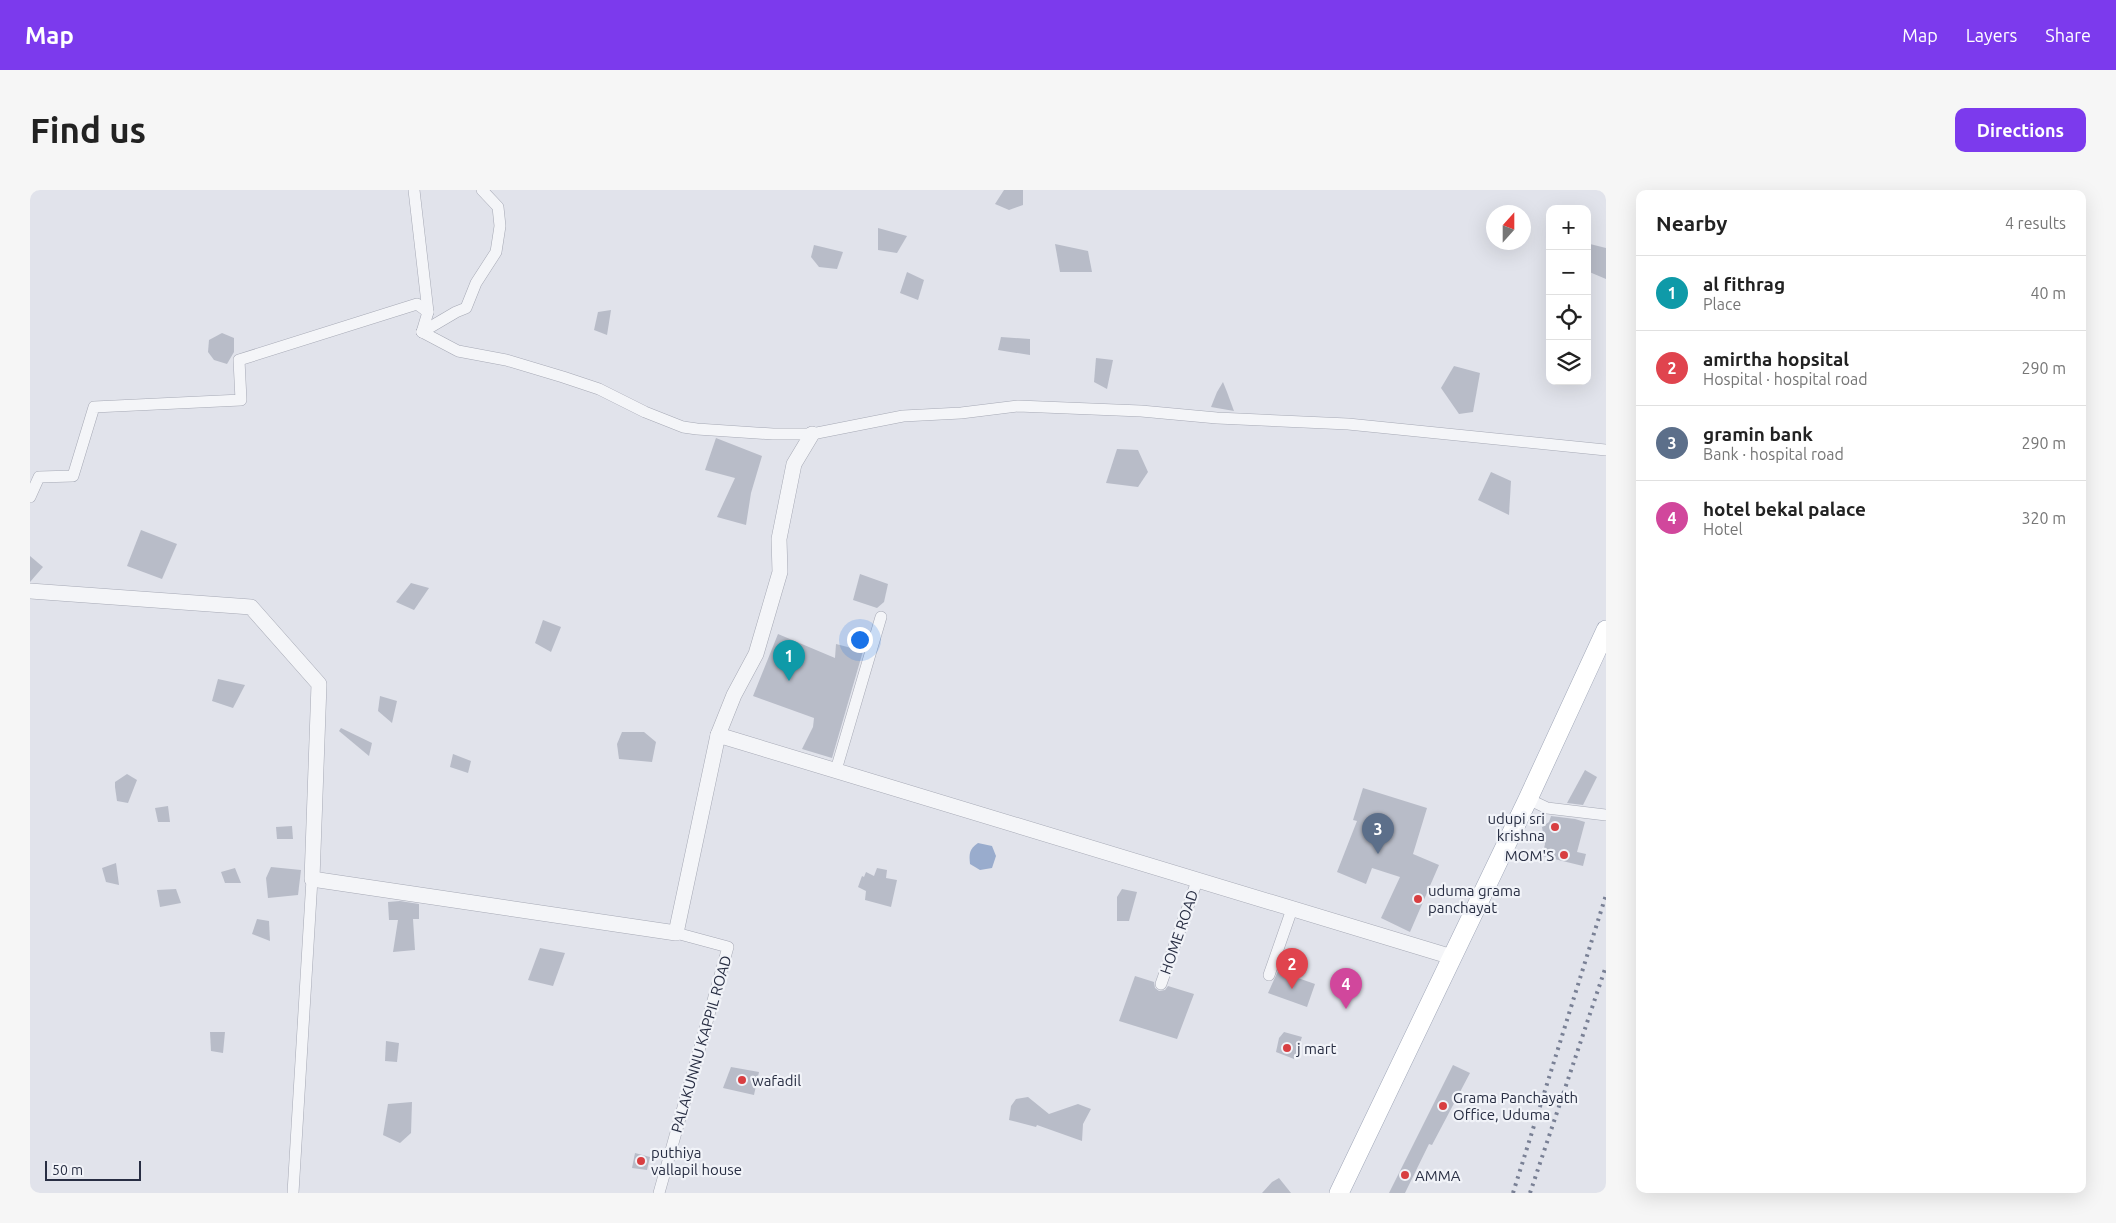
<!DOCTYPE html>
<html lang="en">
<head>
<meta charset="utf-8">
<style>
	:root { --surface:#fff; --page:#f6f6f6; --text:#222; --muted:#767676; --line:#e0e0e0; --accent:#7c3aed }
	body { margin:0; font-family:Ubuntu,sans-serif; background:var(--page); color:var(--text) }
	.controls { position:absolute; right:15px; top:15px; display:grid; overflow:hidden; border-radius:10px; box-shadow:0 5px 20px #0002 }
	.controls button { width:45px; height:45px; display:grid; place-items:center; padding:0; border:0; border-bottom:1px solid var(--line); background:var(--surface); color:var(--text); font:25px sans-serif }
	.compass { position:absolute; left:1456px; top:15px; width:45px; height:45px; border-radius:50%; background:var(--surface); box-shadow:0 5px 20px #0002; rotate:21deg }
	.scale { position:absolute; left:15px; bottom:12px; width:96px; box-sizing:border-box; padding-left:5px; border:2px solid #282e43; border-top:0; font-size:14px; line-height:18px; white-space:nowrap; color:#282e43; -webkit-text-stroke:4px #f1f3f8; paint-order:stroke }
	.you { position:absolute; left:829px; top:449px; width:18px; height:18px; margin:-12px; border:4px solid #fff; border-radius:50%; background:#1a73e8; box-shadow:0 0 0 8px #1a73e833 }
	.badge { display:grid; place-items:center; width:32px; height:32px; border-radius:50%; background:var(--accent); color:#fff; font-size:16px; font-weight:700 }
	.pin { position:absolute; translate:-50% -41px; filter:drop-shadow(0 1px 2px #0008) }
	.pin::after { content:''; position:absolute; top:26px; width:18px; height:15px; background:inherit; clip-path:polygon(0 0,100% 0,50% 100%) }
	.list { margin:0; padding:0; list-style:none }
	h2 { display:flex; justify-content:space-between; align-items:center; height:65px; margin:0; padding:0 20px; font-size:21px }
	h2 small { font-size:16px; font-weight:400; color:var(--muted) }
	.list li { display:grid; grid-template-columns:32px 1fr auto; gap:15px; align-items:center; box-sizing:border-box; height:75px; padding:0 20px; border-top:1px solid var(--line) }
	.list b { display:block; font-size:19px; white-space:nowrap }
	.list p { margin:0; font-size:16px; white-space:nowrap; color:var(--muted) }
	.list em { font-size:16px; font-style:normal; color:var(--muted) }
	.icon { flex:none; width:28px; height:28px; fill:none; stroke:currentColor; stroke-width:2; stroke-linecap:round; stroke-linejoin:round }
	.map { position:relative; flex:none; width:1576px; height:1003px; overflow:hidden; border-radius:10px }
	header { display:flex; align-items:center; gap:30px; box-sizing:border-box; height:70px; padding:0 25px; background:var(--accent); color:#fff }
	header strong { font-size:24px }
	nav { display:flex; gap:28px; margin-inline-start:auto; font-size:18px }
	.intro { display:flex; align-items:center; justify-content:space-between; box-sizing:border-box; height:120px; padding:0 30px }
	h1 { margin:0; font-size:35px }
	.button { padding:12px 22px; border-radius:10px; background:var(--accent); color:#fff; font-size:18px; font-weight:700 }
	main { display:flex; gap:30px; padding:0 30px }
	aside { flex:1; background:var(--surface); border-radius:10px; box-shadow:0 5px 20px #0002 }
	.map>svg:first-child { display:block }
	.water { fill:#99accd }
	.building { fill:#b8bcc8 }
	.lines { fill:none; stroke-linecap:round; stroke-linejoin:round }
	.minor-casing { stroke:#a6a9b5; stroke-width:12 }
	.tertiary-casing { stroke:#a6a9b5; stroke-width:16 }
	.primary-casing { stroke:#9fa6b7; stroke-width:20 }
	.minor { stroke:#f4f5f8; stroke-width:11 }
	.tertiary { stroke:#f4f5f8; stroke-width:15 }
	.primary { stroke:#fff; stroke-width:19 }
	.rail { stroke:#798095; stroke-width:4; stroke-dasharray:2.5 5; stroke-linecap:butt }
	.poi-dot { fill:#d83e41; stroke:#f1f3f8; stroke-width:2 }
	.labels { text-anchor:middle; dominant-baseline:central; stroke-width:4.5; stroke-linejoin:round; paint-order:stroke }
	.poi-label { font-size:15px; fill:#282e43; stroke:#f1f3f8; text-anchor:start }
	.street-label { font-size:15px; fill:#282e43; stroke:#f1f3f8 }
</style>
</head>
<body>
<header>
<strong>Map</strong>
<nav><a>Map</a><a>Layers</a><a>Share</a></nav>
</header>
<div class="intro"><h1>Find us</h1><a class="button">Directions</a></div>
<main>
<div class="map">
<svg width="1576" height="1003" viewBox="0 0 1576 1003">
	<rect width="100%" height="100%" fill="#e1e3eb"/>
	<path class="water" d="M948,653L962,656L966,666L962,678L950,680L940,674C939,664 939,659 948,653Z"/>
	<g class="building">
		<polygon points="974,0 993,0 993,15 979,20 965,14"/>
		<polygon points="848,38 877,46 867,63 848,60"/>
		<polygon points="1025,54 1058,61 1062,82 1030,82"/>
		<polygon points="1560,54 1576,58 1576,89 1557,81 1557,59"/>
		<polygon points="784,55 813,62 807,79 789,77 781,67"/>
		<polygon points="877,82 894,90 888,110 870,103"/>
		<polygon points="581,120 577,145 564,140 568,122"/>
		<polygon points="192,143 204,148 204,162 197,174 184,170 178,162 179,150"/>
		<polygon points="971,147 1000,149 1000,165 968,160"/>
		<polygon points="1066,168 1083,170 1077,199 1064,192"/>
		<polygon points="1424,176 1450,183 1443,222 1429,224 1411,198"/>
		<polygon points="1193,192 1197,202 1204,221 1181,217 1187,202"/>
		<polygon points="686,248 732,266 721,303 716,335 687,327 705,288 675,280"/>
		<polygon points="1087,259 1108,260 1118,282 1108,297 1076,293"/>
		<polygon points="1461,282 1481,291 1479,325 1448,310"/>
		<polygon points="111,340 147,354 132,389 97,376"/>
		<polygon points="0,366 13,377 0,392"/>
		<polygon points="830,384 858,394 854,412 847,418 823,410"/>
		<polygon points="381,393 399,398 384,420 366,412"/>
		<polygon points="513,430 531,437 521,462 505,453"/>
		<polygon points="748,444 805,468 806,454 833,461 802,568 772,559 783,537 784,528 723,506"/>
		<polygon points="188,489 215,495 203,518 182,511"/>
		<polygon points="350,506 367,511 362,533 348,521"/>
		<polygon points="311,538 342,553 339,566 309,541"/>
		<polygon points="592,542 614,542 626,552 622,572 589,569 587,554"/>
		<polygon points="423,564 441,571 438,583 420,577"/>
		<polygon points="1555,580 1567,587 1553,615 1537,613"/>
		<polygon points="97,584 107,590 98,613 87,611 85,597 85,592"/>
		<polygon points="1333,598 1397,618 1383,664 1409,675 1380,742 1351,728 1370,687 1342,678 1336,694 1307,682 1327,631 1323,630"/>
		<polygon points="138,616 140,632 128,632 125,618"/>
		<polygon points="1521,626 1545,629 1555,632 1547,662 1556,664 1553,676 1512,666 1515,654 1512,637 1519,632"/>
		<polygon points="262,636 263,649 247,649 246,637"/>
		<polygon points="86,673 89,695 76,692 72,678"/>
		<polygon points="241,677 271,680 268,705 238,708 236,688"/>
		<polygon points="205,678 211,693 195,693 191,682"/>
		<polygon points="847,678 857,680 856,688 867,690 861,717 835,710 836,701 828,697 832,686 834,687 836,682 844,686"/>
		<polygon points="146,699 151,713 130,717 127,700"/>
		<polygon points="1092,699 1107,702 1099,731 1087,731 1087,707"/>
		<polygon points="370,711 389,714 389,729 383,729 385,760 363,762 368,730 359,730 358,712"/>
		<polygon points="227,729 239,731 240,751 222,744"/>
		<polygon points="510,758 535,763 523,796 498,790"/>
		<polygon points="1248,781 1285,794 1277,817 1238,803"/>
		<polygon points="1105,786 1124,792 1125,798 1129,801 1135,800 1138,796 1164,804 1147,849 1089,831"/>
		<polygon points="180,842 195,842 193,863 181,861"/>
		<polygon points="1254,842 1272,847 1264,869 1246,862 1249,848"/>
		<polygon points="356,851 369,853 367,872 355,871"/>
		<polygon points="1423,875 1440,883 1402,955 1399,954 1375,1003 1359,1003"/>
		<polygon points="701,877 729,882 724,905 693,898"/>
		<polygon points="998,907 1019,924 1048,914 1061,919 1053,934 1052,951 1007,935 1006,937 979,930 981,916 986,909"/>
		<polygon points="382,912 381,943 370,953 353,945 358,914"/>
		<polygon points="605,963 620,967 617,980 602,978"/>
		<polygon points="1249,988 1261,1003 1232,1003 1242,992"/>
	</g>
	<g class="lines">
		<defs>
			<g id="minor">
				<polyline points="384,0 398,122 392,142"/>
				<polyline points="392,142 428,161 476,170 533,187 569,199 615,222 653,237 667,239 743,244 782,244 873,226 931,223 988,216 1111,221 1187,228 1318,234 1576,260"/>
				<polyline points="392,142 426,122 436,118 446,93 466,62 470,36 468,17 452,0"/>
				<polyline points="0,307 9,287 43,286 64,217 211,210 209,170 387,114 398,122"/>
				<polyline points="806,580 851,427"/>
				<polyline points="1498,609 1517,618 1576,625"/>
				<polyline points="1239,785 1262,719"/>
				<polyline points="1131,794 1167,691"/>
				<polyline points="263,1003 282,689"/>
				<polyline points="629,1003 698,757 646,743"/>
			</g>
			<g id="tertiary">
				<polyline points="0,401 221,417 289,494 282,689 646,743 688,545 1422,767"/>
				<polyline points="688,545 704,505 726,464 750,382 749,349 764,274 782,244"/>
			</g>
			<polyline id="primary" points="1309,1003 1498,609 1576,440"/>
		</defs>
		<use href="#minor" class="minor-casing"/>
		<use href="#tertiary" class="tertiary-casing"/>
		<use href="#primary" class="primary-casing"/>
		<use href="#minor" class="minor"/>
		<use href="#tertiary" class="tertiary"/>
		<use href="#primary" class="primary"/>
		<g class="rail">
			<polyline points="1483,1003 1576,705"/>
			<polyline points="1500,1003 1576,776"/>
		</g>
	</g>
	<g class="poi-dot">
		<circle cx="1525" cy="637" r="5"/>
		<circle cx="1534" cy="665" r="5"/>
		<circle cx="1388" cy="709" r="5"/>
		<circle cx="1257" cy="858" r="5"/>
		<circle cx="712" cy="890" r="5"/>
		<circle cx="1413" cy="916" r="5"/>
		<circle cx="611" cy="971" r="5"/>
		<circle cx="1375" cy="985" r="5"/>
	</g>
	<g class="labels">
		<g class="poi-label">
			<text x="1515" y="628" text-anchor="end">udupi sri<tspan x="1515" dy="17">krishna</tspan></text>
			<text x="1524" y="665" text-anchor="end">MOM'S</text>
			<text x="1398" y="700">uduma grama<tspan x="1398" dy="17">panchayat</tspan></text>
			<text x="1267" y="858">j mart</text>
			<text x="722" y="890">wafadil</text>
			<text x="1423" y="907">Grama Panchayath<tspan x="1423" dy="17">Office, Uduma</tspan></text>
			<text x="621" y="962">puthiya<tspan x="621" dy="17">vallapil house</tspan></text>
			<text x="1385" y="985">AMMA</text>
		</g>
		<g class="street-label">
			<text transform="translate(1149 742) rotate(-71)">HOME ROAD</text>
			<text transform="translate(671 854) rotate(-74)">PALAKUNNU KAPPIL ROAD</text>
		</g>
	</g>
</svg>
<div class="controls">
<button>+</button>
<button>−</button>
<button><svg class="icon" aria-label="locate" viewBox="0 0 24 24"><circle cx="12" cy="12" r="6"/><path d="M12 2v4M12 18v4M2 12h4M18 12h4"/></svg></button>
<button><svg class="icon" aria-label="layers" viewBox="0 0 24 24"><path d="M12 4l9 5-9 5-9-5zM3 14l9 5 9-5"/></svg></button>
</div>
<svg class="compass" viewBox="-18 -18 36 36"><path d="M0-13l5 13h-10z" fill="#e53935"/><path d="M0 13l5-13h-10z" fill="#767676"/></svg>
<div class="scale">50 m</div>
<div class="you"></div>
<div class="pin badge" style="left:759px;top:491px;background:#0f9aa8">1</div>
<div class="pin badge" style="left:1262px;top:799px;background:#e0444e">2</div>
<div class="pin badge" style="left:1348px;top:664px;background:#5c6f8a">3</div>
<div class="pin badge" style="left:1316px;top:819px;background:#d1479c">4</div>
</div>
<aside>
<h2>Nearby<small>4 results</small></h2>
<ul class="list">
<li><span class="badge" style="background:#0f9aa8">1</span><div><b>al fithrag</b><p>Place</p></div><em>40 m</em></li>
<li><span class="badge" style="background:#e0444e">2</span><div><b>amirtha hopsital</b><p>Hospital · hospital road</p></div><em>290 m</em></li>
<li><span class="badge" style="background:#5c6f8a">3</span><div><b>gramin bank</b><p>Bank · hospital road</p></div><em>290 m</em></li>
<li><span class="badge" style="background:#d1479c">4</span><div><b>hotel bekal palace</b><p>Hotel</p></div><em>320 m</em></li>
</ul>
</aside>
</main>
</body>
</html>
